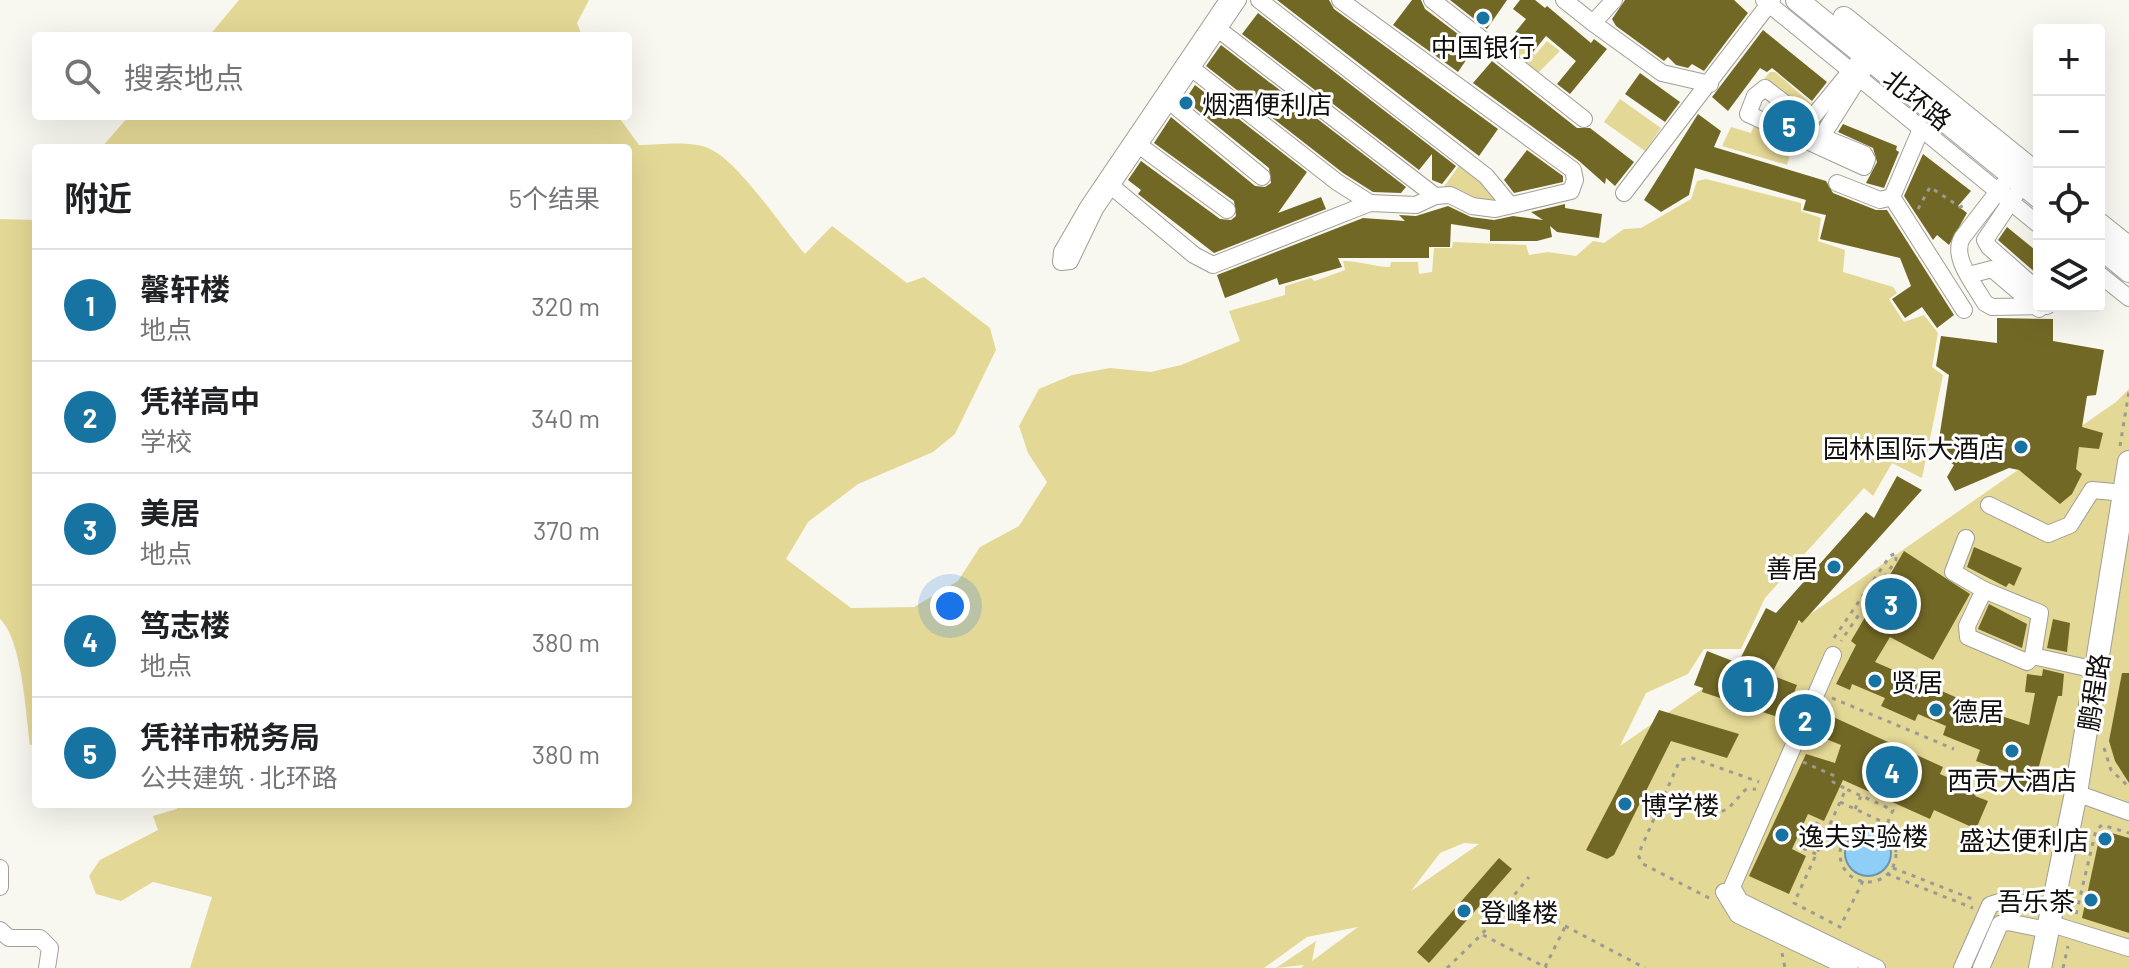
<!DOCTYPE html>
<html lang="zh">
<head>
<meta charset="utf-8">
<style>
	:root { --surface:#fff; --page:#f2f2f2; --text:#202124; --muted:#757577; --line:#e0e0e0; --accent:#1773a1 }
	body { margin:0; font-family:Barlow,"Noto Sans SC",sans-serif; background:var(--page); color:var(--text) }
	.controls { position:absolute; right:24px; top:24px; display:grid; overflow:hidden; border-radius:8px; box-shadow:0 8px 32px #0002 }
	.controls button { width:72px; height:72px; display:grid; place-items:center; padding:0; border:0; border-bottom:2px solid var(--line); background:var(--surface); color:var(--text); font:40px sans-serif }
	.you { position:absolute; left:950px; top:606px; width:28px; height:28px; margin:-20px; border:6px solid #fff; border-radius:50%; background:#1a73e8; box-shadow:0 0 0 12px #1a73e833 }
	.badge { display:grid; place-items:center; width:52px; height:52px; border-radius:50%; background:var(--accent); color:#fff; font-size:26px; font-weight:700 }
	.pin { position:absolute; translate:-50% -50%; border:4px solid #fff; box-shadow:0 2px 8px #0006 }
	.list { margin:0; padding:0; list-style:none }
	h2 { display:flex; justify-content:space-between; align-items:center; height:104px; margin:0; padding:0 32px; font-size:34px }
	h2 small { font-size:26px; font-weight:400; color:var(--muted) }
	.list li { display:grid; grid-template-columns:52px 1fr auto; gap:24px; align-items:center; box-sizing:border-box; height:112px; padding:0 32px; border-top:2px solid var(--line) }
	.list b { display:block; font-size:30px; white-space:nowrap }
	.list p { margin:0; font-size:26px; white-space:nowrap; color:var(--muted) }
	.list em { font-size:26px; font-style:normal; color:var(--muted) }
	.icon { flex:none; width:44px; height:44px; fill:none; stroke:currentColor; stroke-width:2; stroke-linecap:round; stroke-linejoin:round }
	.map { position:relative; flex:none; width:2129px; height:968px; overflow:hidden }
	.search { position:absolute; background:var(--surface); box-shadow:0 8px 32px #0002; left:32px; top:32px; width:600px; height:88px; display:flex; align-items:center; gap:20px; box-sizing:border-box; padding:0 28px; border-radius:8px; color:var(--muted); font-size:30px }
	.panel { position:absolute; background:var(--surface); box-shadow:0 8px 32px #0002; left:32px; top:144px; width:600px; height:664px; border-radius:8px }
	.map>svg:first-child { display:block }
	.green { fill:#e4d896; fill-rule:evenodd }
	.water { fill:#8fcef7; stroke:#6995b1; stroke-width:2 }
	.building { fill:#726826 }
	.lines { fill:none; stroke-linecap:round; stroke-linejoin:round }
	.minor-casing { stroke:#9f9e97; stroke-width:18 }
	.major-casing { stroke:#9f9e97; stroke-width:24 }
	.path { stroke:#9b9a94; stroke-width:3; stroke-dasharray:4 6; stroke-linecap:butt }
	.minor { stroke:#fff; stroke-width:16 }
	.major { stroke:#fff; stroke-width:22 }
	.poi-dot { fill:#1773a1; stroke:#fff; stroke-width:3 }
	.labels { text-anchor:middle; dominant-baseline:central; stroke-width:6; stroke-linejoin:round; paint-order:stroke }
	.poi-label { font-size:26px; fill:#100f0d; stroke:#fff; text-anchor:start }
	.street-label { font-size:26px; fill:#100f0d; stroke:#fff }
</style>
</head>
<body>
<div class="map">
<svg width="2129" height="968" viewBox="0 0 2129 968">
	<rect width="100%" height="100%" fill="#f9f8f0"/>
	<g class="green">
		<polygon points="239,0 589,0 577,23 582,36 209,36"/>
		<polygon points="1515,40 1535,55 1547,41 1560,51 1537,74 1508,48"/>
		<polygon points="1770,72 1775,72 1814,106 1809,113 1804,113 1764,79"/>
		<polygon points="1620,99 1661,128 1645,151 1604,122"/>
		<path d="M129,116H618L639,145C659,145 689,140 708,148C738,160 782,228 805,254L832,226L907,283L924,277L990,328L996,350L955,434L933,452L858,484L808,522L786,559L851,608L914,607L958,581L980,547L1019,526L1047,482L1028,453L1019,426L1039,389L1072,375L1110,368L1151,372L1181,365L1240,341L1229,311L1285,295V286L1311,278L1315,281L1345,270L1343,261C1362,261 1373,267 1390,267L1391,262H1418L1419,274L1432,272L1434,248H1452L1453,242L1526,245L1529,255L1548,252L1576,256L1593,241L1604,243L1624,229L1641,228L1691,199L1697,181L1706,179L1801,203V211L1821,218L1818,241L1845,250L1843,272L1893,287L1897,293L1889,299L1904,322L1924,315L1938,333L1932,367L1943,375L1922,478L1892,463L1873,496L1864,488L1765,598L1741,649H1704L1688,674L1646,693L1620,746L2116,402L2129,389V968H1301L1304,965L1276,968L1316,941L1312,961L1358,927L1307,937L1264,968H190L212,897L153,882L121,901L96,894L89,876L100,860L158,830L153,816L177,809L175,804H628V148H101ZM1464,843L1479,844L1411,891L1440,853Z"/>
		<polygon points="1755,123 1767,129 1765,137 1791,151 1787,165 1722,146 1731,127 1751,133"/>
		<polygon points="1461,163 1488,183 1498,203 1440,192"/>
		<path d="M0,219L36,220V744L30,745C26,715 22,639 0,619Z"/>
	</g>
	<circle class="water" cx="1868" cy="853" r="23"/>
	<g class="building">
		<polygon points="1277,0 1329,0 1334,9 1498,129 1479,156"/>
		<polygon points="1412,0 1421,0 1425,9 1475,47 1458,72 1393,25"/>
		<polygon points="1450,0 1507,0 1487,29"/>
		<polygon points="1520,0 1535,0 1545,8 1547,6 1591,43 1594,39 1607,49 1570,94 1557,84 1576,61 1546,36 1533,52 1513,35 1526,19 1513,9"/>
		<polygon points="1625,0 1734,0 1748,13 1704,71 1692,64 1688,68 1676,65 1668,57 1664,61 1616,26 1612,19"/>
		<polygon points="1258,13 1456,166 1442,184 1432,180 1432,154 1419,170 1242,34"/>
		<polygon points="1763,30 1827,82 1812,101 1772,68 1767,72 1760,68 1728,111 1712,97"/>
		<polygon points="1221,45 1406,187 1401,193 1373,192 1343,173 1206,66"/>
		<polygon points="1492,61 1577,128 1590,128 1634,162 1615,186 1606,178 1605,184 1579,161 1473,83"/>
		<polygon points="1640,73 1680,102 1665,122 1625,94"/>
		<polygon points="1195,85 1307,172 1278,213 1321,197 1326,209 1214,253 1138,194 1141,190 1128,180 1141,161 1220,219 1231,220 1236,216 1234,201 1154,143 1171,117 1255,186 1265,187 1271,183 1269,168 1185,100"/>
		<polygon points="1698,114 1721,131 1714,147 1826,181 1833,193 1876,210 1887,210 1954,315 1937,328 1922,307 1905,318 1892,299 1911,286 1900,258 1820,239 1826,215 1803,210 1806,200 1695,168 1689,195 1661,212 1644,200"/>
		<polygon points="1843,124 1897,146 1896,150 1899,152 1884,188 1866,183 1877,162 1873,148 1838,132"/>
		<polygon points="1527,150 1563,176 1563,182 1514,193 1504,180"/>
		<polygon points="1923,154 1971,191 1958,206 1967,213 1949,245 1937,235 1933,240 1904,196"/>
		<polygon points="1565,204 1565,208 1602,214 1599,238 1557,232 1550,226 1552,237 1537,241 1490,241 1490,230 1451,224 1450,247 1429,247 1429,258 1338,258 1342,267 1279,285 1277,278 1225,298 1217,275 1363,218 1405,221 1399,215 1416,216 1448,206 1471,217 1494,220 1513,216 1543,220 1531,212"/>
		<polygon points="2007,227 2039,253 2039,276 1998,240"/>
		<polygon points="1997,318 2053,319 2053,341 2104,350 2096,395 2087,396 2082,427 2103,433 2099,449 2079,447 2076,469 2082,474 2072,494 2060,504 2019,470 2009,468 1955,491 1947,477 1954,465 1943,457 1939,439 1949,375 1936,366 1941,336 1997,343"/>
		<polygon points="1897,476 1922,490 1802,623 1799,620 1771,675 1797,685 1784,719 1702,692 1703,688 1694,685 1707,651 1738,663 1766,608 1776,613 1866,512 1874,518"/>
		<polygon points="1974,547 2022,568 2014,586 2009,583 2006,587 1967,567"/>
		<polygon points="1904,551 1970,594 1933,660 1890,637 1875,662 1992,713 2029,725 2035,693 2025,692 2027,674 2042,676 2043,669 2064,674 2062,696 2058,696 2032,792 2007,778 2010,773 1976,761 1980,750 1943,735 1946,726 1918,714 1915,721 1881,706 1885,698 1852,684 1850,690 1836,684 1856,645 1851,641"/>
		<polygon points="1989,604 2027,624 2022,648 1978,629"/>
		<polygon points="2053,619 2070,623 2067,652 2047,648"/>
		<polygon points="2122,673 2129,673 2129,783 2115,761 2109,741"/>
		<polygon points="1659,710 1739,734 1727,758 1671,741 1614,855 1607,859 1586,850"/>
		<polygon points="1820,711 1943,767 1940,774 1978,791 1975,796 1988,801 1976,829 1934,810 1930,819 1843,780 1824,821 1808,814 1792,849 1806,856 1789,894 1749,876 1806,754 1835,763 1841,745 1811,733"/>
		<polygon points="2101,830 2129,838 2129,933 2082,918"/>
		<polygon points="1499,858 1512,869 1429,963 1417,952"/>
	</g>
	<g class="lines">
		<defs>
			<g id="minor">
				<polyline points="1228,0 1088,207 1062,252 1061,262 1070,261 1095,209 1238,0"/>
				<polyline points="1259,0 1486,176 1510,205"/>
				<polyline points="1432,0 1584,119"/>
				<polyline points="1564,0 1593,23 1614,0"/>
				<polyline points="1764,0 2039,225"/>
				<polyline points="1593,23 1662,73 1710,84"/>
				<polyline points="1218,29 1435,196"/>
				<polyline points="1864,55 1812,118 1804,118 1765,88 1755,96 1748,114 1864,167 1867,159 1864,154 1827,139 1824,133 1870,60"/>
				<polyline points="1190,67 1337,182 1370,203"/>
				<polyline points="1169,101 1262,177"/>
				<polyline points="1140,146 1227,210"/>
				<polyline points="1837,183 1880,200 1892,197 1921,129"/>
				<polyline points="1110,185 1194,255 1213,265 1370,203 1416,205 1435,196 1450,195 1472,206 1495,209 1571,191 1575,180 1573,170 1340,0"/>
				<path d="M2003,185L1962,238C1951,258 1975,285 1985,303L1992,307L2047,306"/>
				<polyline points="1624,193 1772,0"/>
				<polyline points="2016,194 1985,240 1989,247 2039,291"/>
				<polyline points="1892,197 1964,310"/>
				<polyline points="2099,274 2129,298"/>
				<polyline points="1969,275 1992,269 2039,309"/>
				<polyline points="1989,505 2048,534 2070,525 2092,490 2125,493"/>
				<polyline points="1966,538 1953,572 1984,590 1967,626 1968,637 2027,662 2033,656 2096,670"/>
				<polyline points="1984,590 2040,613 2033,656"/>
				<polyline points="1833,655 1732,887 1740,901 1877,968"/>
				<polyline points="2076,793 2129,812"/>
				<polyline points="0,868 0,887"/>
				<polyline points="1724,892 1738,915 1849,968"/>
				<polyline points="2058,926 2129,948"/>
				<polyline points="0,930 9,938 40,938 50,948 47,968"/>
				<polyline points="1962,968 1990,905 2005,900 2052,908"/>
				<polyline points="1981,968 2000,924 2008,922 2047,930"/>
			</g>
			<g id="major">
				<polyline points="1797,0 2039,197"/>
				<polyline points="1844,18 2039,176"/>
				<polyline points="2099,224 2129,248"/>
				<polyline points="2099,246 2129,271"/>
				<polyline points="2040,968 2076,793 2129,462"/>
			</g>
		</defs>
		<use href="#minor" class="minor-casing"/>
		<use href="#major" class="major-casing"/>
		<g class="path">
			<polyline points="1918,209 1930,187 1960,207 1965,205"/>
			<polyline points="2120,446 2129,391"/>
			<polyline points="1834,638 1890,556 1896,553 1896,560 1841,641"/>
			<polyline points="1832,698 1954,749"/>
			<polyline points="2104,748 2111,770 2129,787"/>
			<polyline points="1803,762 1835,776 1833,782 1846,789"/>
			<polyline points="1665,795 1717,813 1728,809 1745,790 1756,789"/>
			<polyline points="1840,802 1887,824"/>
			<polyline points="1855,809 1861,796"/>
			<circle cx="1868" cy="854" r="28"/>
			<polyline points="1816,854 1800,847 1812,821 1828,829"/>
			<polyline points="1893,868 1975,900"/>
			<polyline points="1887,874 1973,908"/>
			<polyline points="1863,881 1840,927 1794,903 1846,789 1893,810 1884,831"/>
			<polyline points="1512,898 1645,968"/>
			<polyline points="1709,898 1643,864 1638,855 1680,760 1692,758 1759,782"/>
			<polyline points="2076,914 2096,830 2102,825 2129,833"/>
			<polyline points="1483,935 1547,968"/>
			<polyline points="1782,953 1785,968"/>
			<polyline points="1545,967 1565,927"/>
			<polyline points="1447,968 1482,934 1529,877"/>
			<polyline points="2063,968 2068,946"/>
		</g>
		<use href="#minor" class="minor"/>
		<use href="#major" class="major"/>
	</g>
	<g class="poi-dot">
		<circle cx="1483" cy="18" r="8"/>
		<circle cx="1186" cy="103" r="8"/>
		<circle cx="2021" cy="447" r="8"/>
		<circle cx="1834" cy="567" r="8"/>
		<circle cx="1875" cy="681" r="8"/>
		<circle cx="1936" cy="710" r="8"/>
		<circle cx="2012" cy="751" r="8"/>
		<circle cx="1625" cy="804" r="8"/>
		<circle cx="1782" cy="835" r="8"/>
		<circle cx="2105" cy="839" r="8"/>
		<circle cx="2091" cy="900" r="8"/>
		<circle cx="1464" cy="911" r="8"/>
	</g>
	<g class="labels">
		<g class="poi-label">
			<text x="1483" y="46" text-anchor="middle">中国银行</text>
			<text x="1202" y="103">烟酒便利店</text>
			<text x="2005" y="447" text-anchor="end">园林国际大酒店</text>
			<text x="1818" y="567" text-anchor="end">善居</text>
			<text x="1891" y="681">贤居</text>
			<text x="1952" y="710">德居</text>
			<text x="2012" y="779" text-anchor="middle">西贡大酒店</text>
			<text x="1641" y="804">博学楼</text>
			<text x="1798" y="835">逸夫实验楼</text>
			<text x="2089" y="839" text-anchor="end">盛达便利店</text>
			<text x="2075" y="900" text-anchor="end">吾乐茶</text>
			<text x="1480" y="911">登峰楼</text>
		</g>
		<g class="street-label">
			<text transform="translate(1918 99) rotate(39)">北环路</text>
			<text transform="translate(2093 692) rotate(-81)">鹏程路</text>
		</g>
	</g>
</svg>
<div class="controls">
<button>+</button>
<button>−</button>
<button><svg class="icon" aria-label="locate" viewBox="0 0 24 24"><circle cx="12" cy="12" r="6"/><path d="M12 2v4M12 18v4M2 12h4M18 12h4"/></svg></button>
<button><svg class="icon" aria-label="layers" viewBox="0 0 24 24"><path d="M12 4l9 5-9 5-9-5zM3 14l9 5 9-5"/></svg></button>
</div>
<div class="you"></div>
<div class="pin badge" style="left:1748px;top:686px">1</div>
<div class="pin badge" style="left:1805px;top:720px">2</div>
<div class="pin badge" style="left:1891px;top:604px">3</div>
<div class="pin badge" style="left:1892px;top:772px">4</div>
<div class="pin badge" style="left:1789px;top:126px">5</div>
<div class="search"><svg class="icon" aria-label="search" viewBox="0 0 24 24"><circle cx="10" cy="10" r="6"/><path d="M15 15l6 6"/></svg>搜索地点</div>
<section class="panel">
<h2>附近<small>5个结果</small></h2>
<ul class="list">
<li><span class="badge">1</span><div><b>馨轩楼</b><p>地点</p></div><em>320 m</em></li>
<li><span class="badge">2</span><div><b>凭祥高中</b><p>学校</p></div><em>340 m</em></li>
<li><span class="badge">3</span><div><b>美居</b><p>地点</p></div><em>370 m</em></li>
<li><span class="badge">4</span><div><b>笃志楼</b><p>地点</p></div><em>380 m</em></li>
<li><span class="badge">5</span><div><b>凭祥市税务局</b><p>公共建筑 · 北环路</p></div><em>380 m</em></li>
</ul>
</section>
</div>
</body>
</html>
